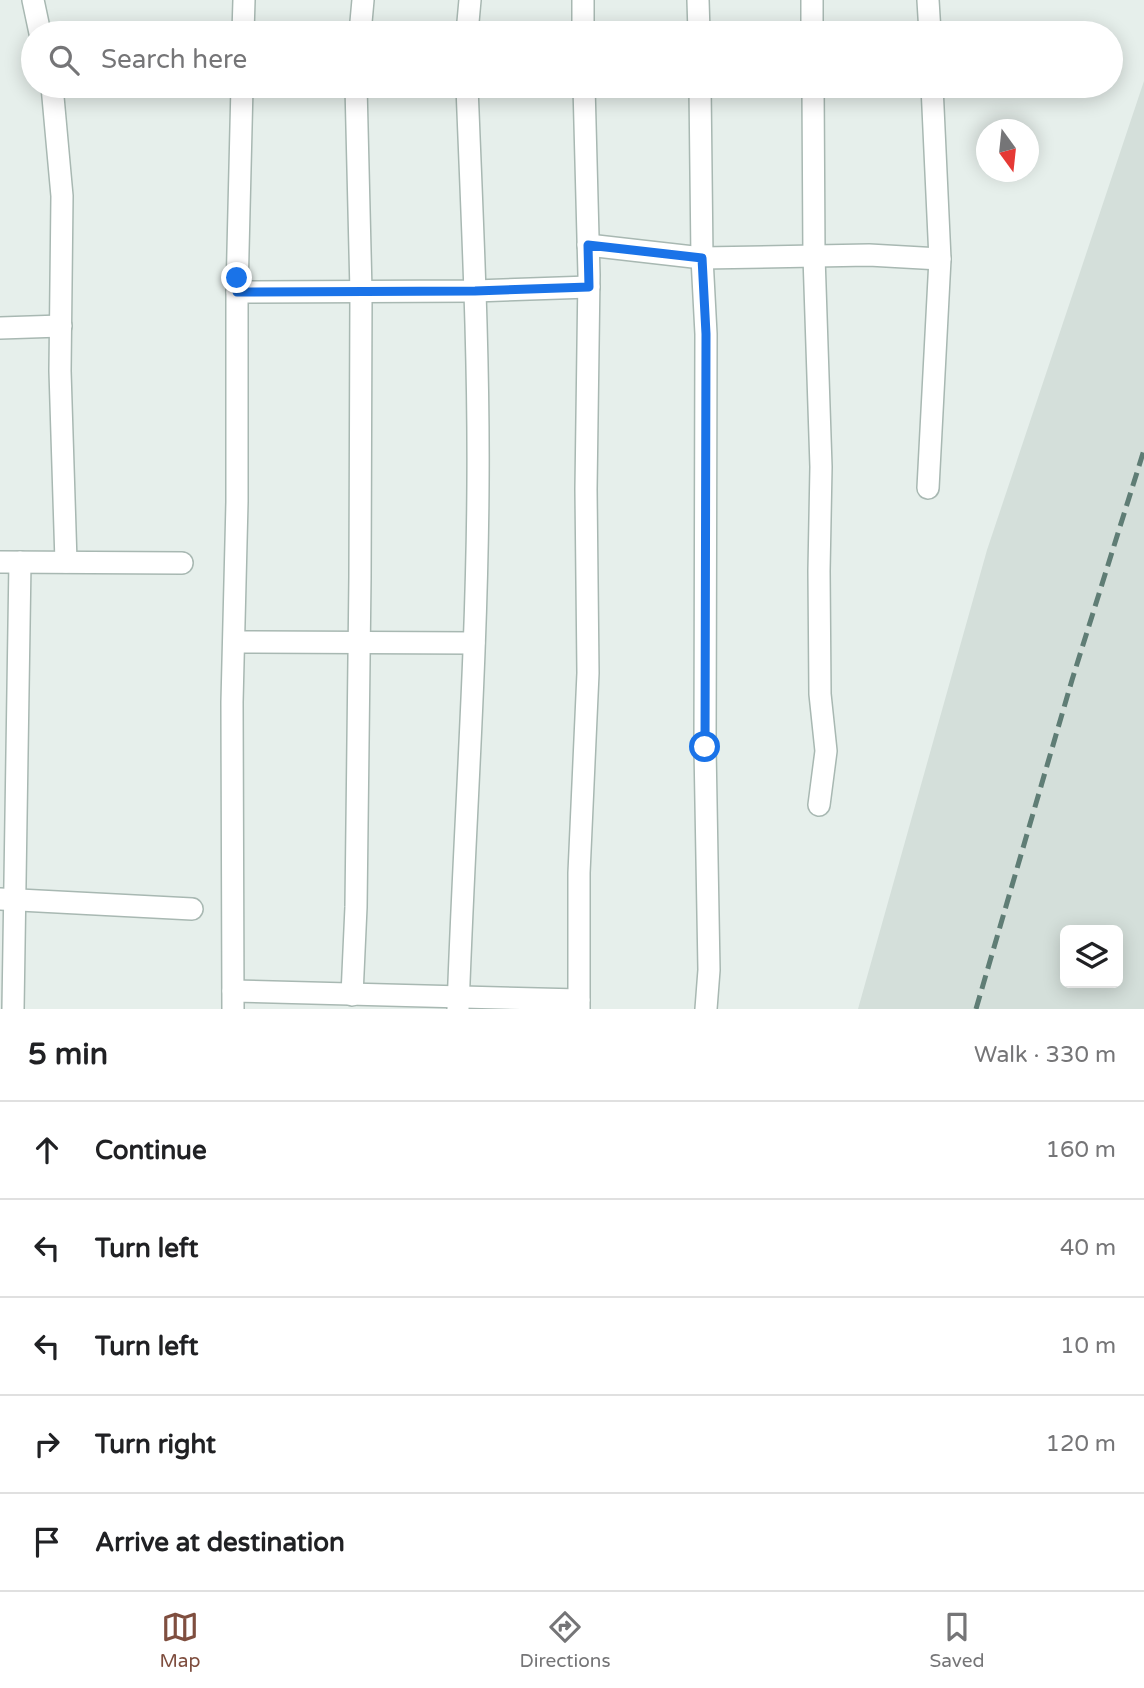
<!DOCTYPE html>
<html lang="en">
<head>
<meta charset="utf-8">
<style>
	:root { --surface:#fff; --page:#f6f6f6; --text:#202124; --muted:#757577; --line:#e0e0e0; --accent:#7f4e3f }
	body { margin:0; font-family:"Varela Round",sans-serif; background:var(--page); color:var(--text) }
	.controls { position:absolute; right:21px; bottom:21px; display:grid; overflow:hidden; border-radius:10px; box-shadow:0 4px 18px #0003 }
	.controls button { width:63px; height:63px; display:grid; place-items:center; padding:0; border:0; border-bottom:2px solid var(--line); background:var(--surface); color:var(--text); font:35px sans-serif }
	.compass { position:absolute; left:976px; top:119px; width:63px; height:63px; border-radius:50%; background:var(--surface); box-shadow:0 4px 18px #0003; rotate:165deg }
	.stop { position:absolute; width:21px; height:21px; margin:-16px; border:5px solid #1a73e8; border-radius:50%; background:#fff }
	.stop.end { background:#1a73e8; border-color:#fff; box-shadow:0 2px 7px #0008 }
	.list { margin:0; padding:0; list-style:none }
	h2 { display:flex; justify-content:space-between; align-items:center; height:91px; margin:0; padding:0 28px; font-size:30px }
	h2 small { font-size:23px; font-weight:400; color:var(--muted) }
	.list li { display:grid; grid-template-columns:46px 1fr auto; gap:21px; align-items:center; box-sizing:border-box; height:98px; padding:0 28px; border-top:2px solid var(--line) }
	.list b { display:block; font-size:26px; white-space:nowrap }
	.list em { font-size:23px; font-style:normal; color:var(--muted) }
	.icon { flex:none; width:38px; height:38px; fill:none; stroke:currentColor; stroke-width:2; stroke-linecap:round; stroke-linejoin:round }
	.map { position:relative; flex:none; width:1144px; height:1009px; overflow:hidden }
	.search { position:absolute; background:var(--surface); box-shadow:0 4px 18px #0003; left:21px; right:21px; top:21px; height:77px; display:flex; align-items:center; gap:18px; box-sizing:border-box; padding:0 24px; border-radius:38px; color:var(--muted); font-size:26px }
	.sheet { height:581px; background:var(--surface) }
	nav { display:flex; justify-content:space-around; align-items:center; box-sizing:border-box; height:98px; border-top:2px solid var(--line); background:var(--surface); font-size:19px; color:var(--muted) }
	nav a { display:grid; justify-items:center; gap:4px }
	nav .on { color:var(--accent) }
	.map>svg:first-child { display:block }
	.built { fill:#d4dfda; fill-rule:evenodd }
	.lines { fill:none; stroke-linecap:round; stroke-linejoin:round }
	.minor-casing { stroke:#a8b8b2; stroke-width:24 }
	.minor { stroke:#fff; stroke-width:21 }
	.rail { stroke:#5f7d75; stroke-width:5; stroke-dasharray:14 7; stroke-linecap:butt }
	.route { stroke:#1a73e8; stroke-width:9 }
</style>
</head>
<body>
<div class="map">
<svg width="1144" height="1009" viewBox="0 0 1144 1009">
	<rect width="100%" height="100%" fill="#e6efeb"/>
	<path class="built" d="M1144,81V1009H858L987,550ZM1065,930H1118V983H1065Z"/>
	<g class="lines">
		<defs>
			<g id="minor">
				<polyline points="33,0 40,33"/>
				<polyline points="583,0 583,33"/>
				<polyline points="698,0 699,33"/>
				<polyline points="812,0 812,33"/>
				<polyline points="928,0 930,33"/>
				<polyline points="243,33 244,0"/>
				<polyline points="360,33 363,0"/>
				<polyline points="467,33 470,0"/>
				<polyline points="52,86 62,196 60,371 66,562"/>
				<polyline points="700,86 702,258 706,334 705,747 709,970 706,1009"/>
				<polyline points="813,86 814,256 821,467 819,571 820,694 826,751 819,805"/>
				<polyline points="588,245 702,258 869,255 940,259"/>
				<polyline points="237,292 475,291 589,287"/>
				<polyline points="0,328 61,326"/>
				<polyline points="928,488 940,259 932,86"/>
				<polyline points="0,562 182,563"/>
				<polyline points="234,642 474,643"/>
				<polyline points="0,899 192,909"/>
				<polyline points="233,991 579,1000"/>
				<polyline points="352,995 356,907 360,577 361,292 356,86"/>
				<polyline points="13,1009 20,562"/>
				<polyline points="233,1009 232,702 237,502 237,292 242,86"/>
				<path d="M458,1009C464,834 477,659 478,484C479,351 472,218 467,86"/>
				<polyline points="579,1009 579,873 588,673 586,489 589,275 584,86"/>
			</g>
		</defs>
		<use href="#minor" class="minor-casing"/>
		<use href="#minor" class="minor"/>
		<polyline class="rail" points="976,1009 1072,680 1144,450"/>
	</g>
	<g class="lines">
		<polyline class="route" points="237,278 237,292 475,291 589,287 588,245 702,258 706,334 705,747"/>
	</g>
</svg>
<div class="controls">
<button><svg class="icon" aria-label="layers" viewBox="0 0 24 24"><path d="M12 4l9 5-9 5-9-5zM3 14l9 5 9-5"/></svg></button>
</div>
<svg class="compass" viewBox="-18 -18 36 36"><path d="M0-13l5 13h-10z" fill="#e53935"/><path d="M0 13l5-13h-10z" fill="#757577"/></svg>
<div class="stop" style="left:705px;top:747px"></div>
<div class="stop end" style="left:237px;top:278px"></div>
<div class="search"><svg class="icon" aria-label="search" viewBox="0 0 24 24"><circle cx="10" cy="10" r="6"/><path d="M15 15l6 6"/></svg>Search here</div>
</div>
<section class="sheet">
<h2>5 min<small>Walk · 330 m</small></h2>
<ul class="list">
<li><svg class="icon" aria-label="ahead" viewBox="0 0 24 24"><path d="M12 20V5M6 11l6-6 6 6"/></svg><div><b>Continue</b></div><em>160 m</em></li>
<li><svg class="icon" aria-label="left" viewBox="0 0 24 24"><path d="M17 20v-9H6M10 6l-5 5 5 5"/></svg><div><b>Turn left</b></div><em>40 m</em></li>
<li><svg class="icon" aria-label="left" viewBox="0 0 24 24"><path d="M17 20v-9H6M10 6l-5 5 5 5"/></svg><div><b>Turn left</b></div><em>10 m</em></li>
<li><svg class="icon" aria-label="right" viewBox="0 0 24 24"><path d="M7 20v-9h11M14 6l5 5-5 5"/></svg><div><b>Turn right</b></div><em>120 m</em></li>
<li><svg class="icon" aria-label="arrive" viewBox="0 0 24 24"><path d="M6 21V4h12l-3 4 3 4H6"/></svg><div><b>Arrive at destination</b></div></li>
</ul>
</section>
<nav>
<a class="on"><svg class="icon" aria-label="map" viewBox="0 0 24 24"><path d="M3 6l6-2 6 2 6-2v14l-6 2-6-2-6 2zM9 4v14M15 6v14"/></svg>Map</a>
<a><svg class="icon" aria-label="directions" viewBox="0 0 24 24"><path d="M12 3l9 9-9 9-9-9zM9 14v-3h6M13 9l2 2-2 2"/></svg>Directions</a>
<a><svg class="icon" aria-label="saved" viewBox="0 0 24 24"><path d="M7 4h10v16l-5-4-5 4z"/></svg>Saved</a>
</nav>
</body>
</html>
